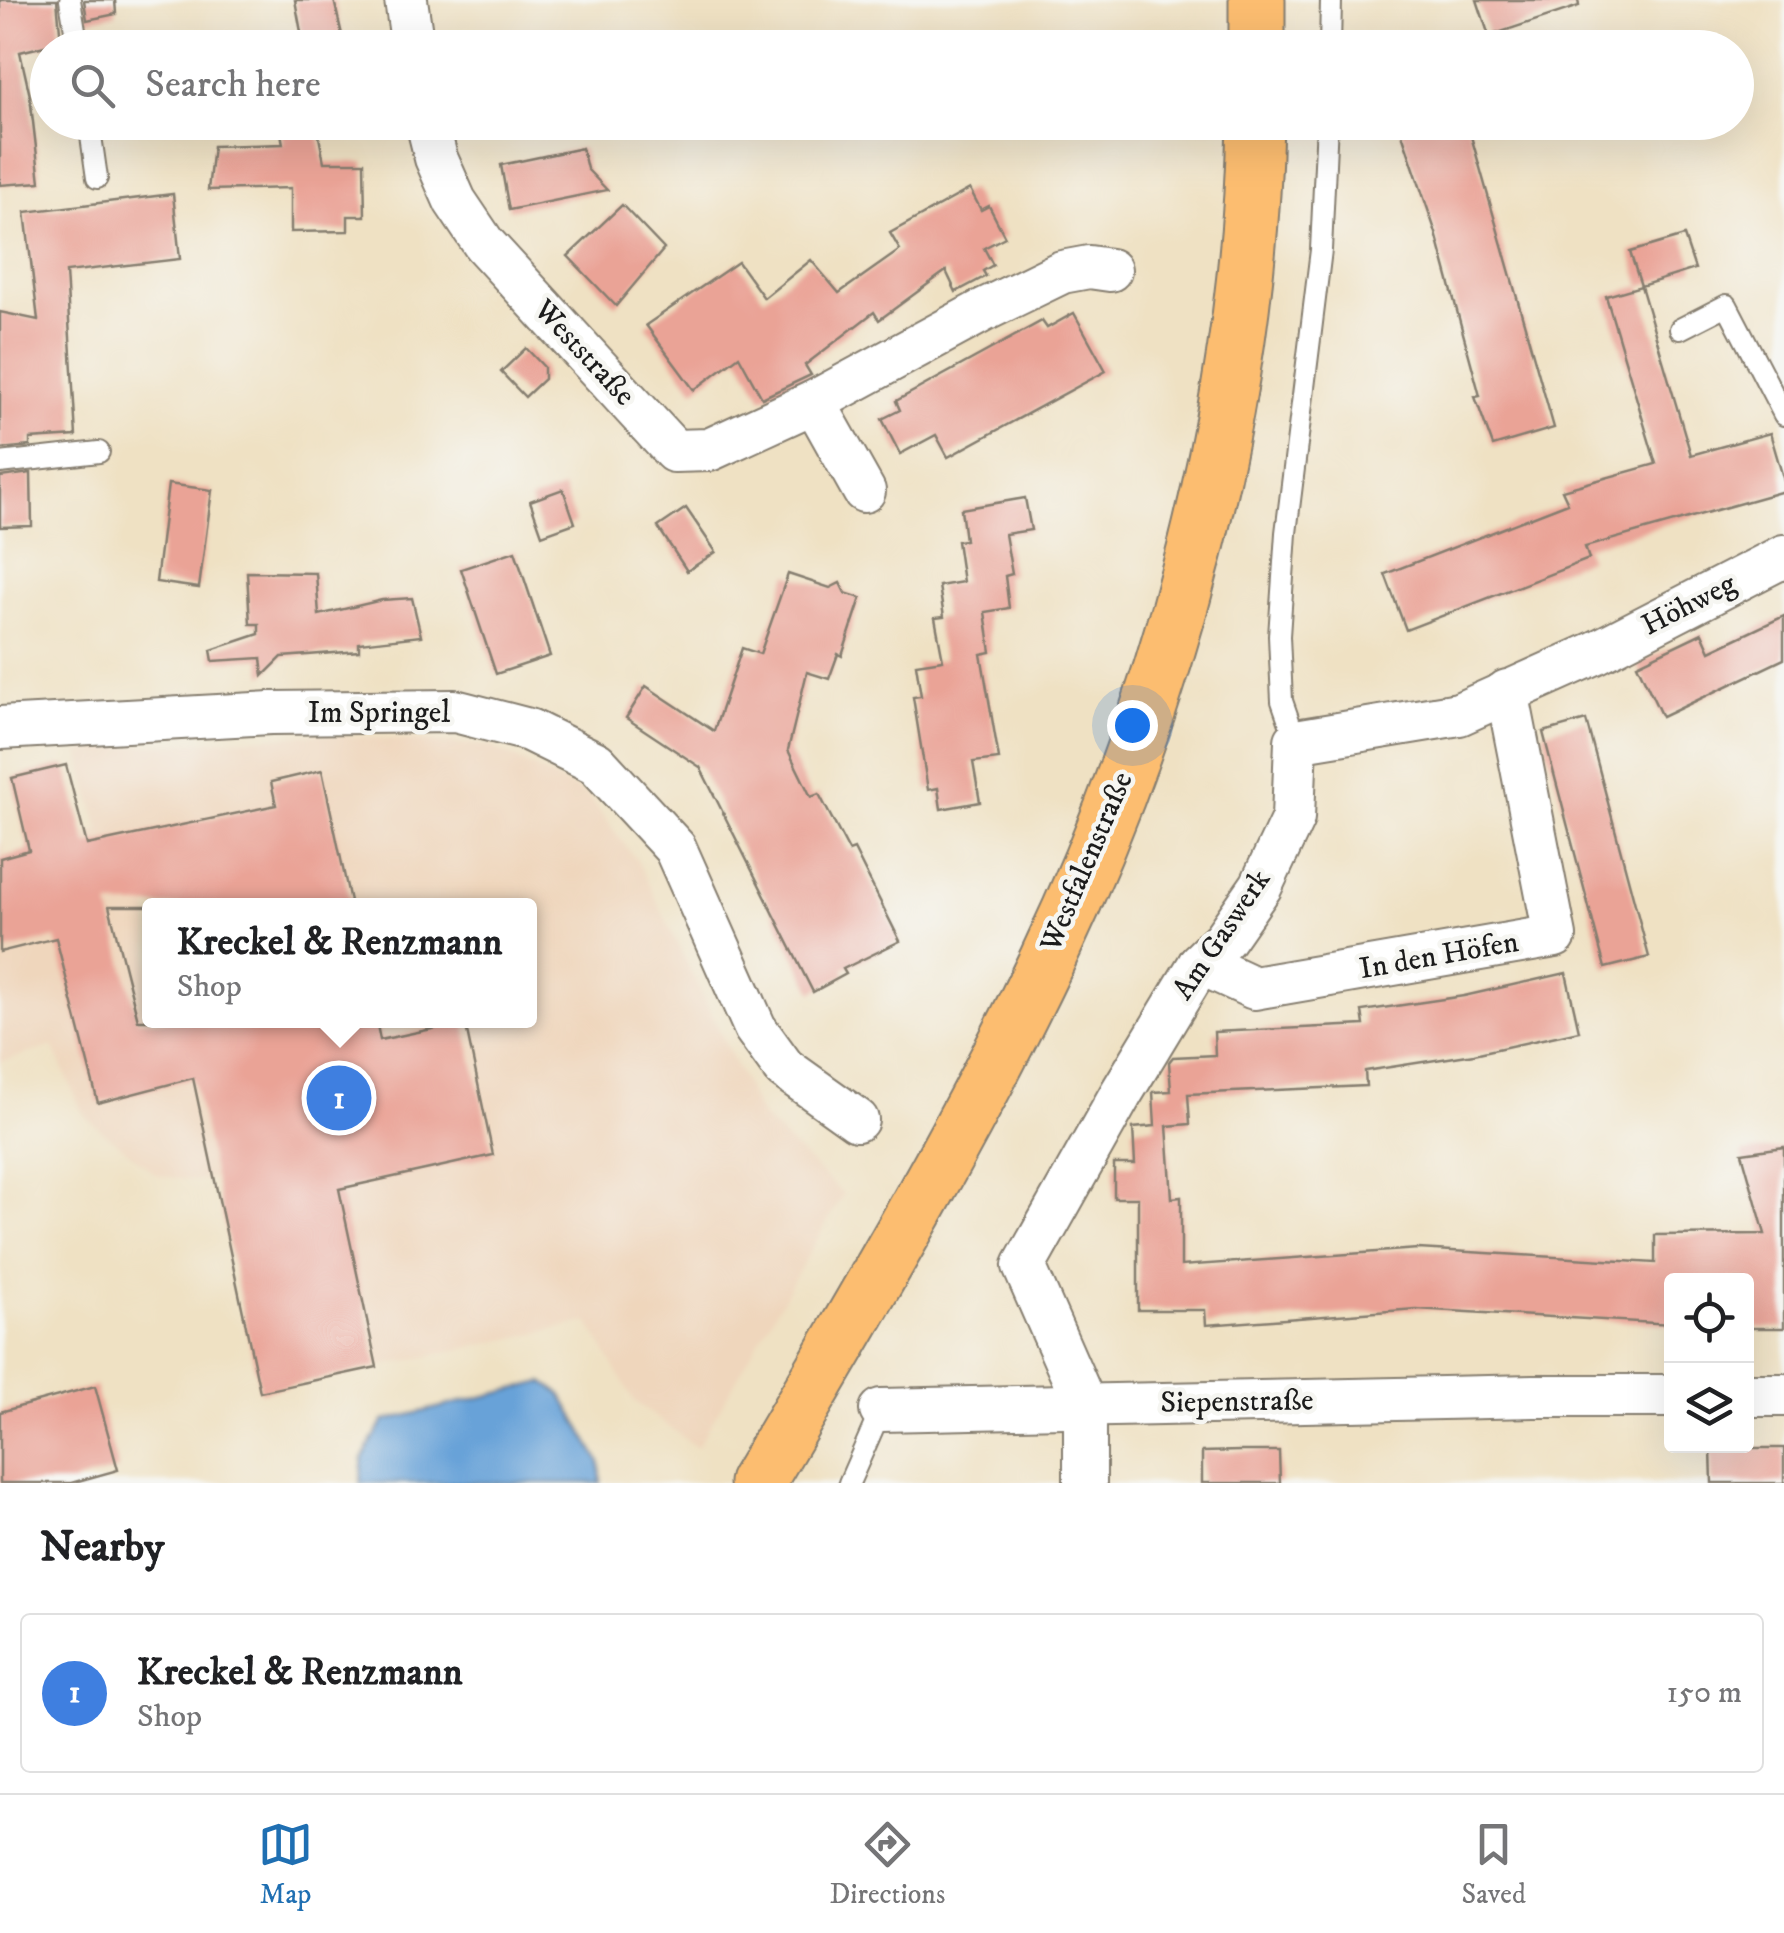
<!DOCTYPE html>
<html lang="en">
<head>
<meta charset="utf-8">
<style>
	:root { --surface:#fff; --page:#f6f6f6; --text:#202124; --muted:#757577; --line:#e0e0e0; --accent:#1f6fb2 }
	body { margin:0; font-family:"IM FELL DW Pica",serif; background:var(--page); color:var(--text) }
	.controls { position:absolute; right:30px; bottom:30px; display:grid; overflow:hidden; border-radius:10px; box-shadow:0 10px 40px #0002 }
	.controls button { width:90px; height:90px; display:grid; place-items:center; padding:0; border:0; border-bottom:2px solid var(--line); background:var(--surface); color:var(--text); font:50px sans-serif }
	.you { position:absolute; left:1132px; top:725px; width:35px; height:35px; margin:-25px; border:8px solid #fff; border-radius:50%; background:#1a73e8; box-shadow:0 0 0 15px #1a73e833 }
	.badge { display:grid; place-items:center; width:65px; height:65px; border-radius:50%; background:var(--accent); color:#fff; font-size:32px; font-weight:700 }
	.pin { position:absolute; translate:-50% -50%; border:5px solid #fff; box-shadow:0 2px 10px #0006 }
	.popup { position:absolute; left:142px; top:898px; width:395px; height:130px; box-sizing:border-box; display:grid; place-content:center; border-radius:10px; background:var(--surface); filter:drop-shadow(0 2px 8px #0005); font-size:32px; white-space:nowrap; color:var(--muted) }
	.popup b { font-size:38px; color:var(--text) }
	.popup::after { content:''; position:absolute; left:50%; top:100%; margin-left:-20px; border:20px solid transparent; border-top-color:var(--surface) }
	.list { margin:0; padding:0; list-style:none }
	h2 { display:flex; justify-content:space-between; align-items:center; height:130px; margin:0; padding:0 40px; font-size:42px }
	h2 small { font-size:32px; font-weight:400; color:var(--muted) }
	.list li { display:grid; grid-template-columns:65px 1fr auto; gap:30px; align-items:center; box-sizing:border-box; height:160px; margin:0 20px 20px; padding:0 20px; border:2px solid var(--line); border-radius:10px }
	.list b { display:block; font-size:38px; white-space:nowrap }
	.list p { margin:0; font-size:32px; white-space:nowrap; color:var(--muted) }
	.list em { font-size:32px; font-style:normal; color:var(--muted) }
	.icon { flex:none; width:55px; height:55px; fill:none; stroke:currentColor; stroke-width:2; stroke-linecap:round; stroke-linejoin:round }
	.map { position:relative; flex:none; width:1784px; height:1483px; overflow:hidden }
	.search { position:absolute; background:var(--surface); box-shadow:0 10px 40px #0002; left:30px; right:30px; top:30px; height:110px; display:flex; align-items:center; gap:25px; box-sizing:border-box; padding:0 35px; border-radius:55px; color:var(--muted); font-size:38px }
	.sheet { height:310px; background:var(--surface) }
	nav { display:flex; justify-content:space-around; align-items:center; box-sizing:border-box; height:140px; border-top:2px solid var(--line); background:var(--surface); font-size:28px; color:var(--muted) }
	nav a { display:grid; justify-items:center; gap:5px }
	nav .on { color:var(--accent) }
	.map>svg:first-child { display:block }
	.built { fill:#efd6bc }
	.water { fill:#68a2d8; stroke:#425f7a; stroke-width:2.5 }
	.building { fill:#eaa396 }
	.lines { fill:none; stroke-linecap:round; stroke-linejoin:round }
	.lane-casing { stroke:#867e70; stroke-width:24 }
	.street-casing { stroke:#867e70; stroke-width:46 }
	.primary-casing { stroke:#867e70; stroke-width:59 }
	.lane { stroke:#fff; stroke-width:20 }
	.street { stroke:#fff; stroke-width:42 }
	.primary { stroke:#fcbd6f; stroke-width:55 }
	.labels { text-anchor:middle; dominant-baseline:central; stroke-width:9; stroke-linejoin:round; paint-order:stroke }
	.street-label { font-size:30px; fill:#1c1c1c; stroke:#f6f6f2 }
</style>
</head>
<body>
<div class="map">
<svg width="1784" height="1483" viewBox="0 0 1784 1483">
	<rect width="100%" height="100%" fill="#f6f6f2"/>
	<filter id="ink" filterUnits="userSpaceOnUse"><feTurbulence type="fractalNoise" baseFrequency=".01" numOctaves="2"/><feDisplacementMap in="SourceGraphic" scale="20" xChannelSelector="R" yChannelSelector="G"/><feConvolveMatrix kernelMatrix="1 2 1 2 8 2 1 2 1" color-interpolation-filters="sRGB"/></filter>
	<filter id="wash" filterUnits="userSpaceOnUse"><feTurbulence type="fractalNoise" baseFrequency=".0048" numOctaves="4" result="noise"/><feDisplacementMap in="SourceGraphic" scale="40" xChannelSelector="R" yChannelSelector="G"/><feGaussianBlur stdDeviation="2.25" result="paint"/><feColorMatrix in="noise" values="0 0 0 0 0 0 0 0 0 0 0 0 0 0 0 0 0 1.4 0 .05"/><feComposite in="paint" operator="in"/></filter>
	<g filter="url(#wash)">
		<rect width="100%" height="100%" fill="#efe1c3"/>
		<polygon class="built" points="316,734 490,746 586,794 638,862 760,1115 843,1194 697,1448 635,1402 588,1322 377,1367 339,1189 493,1155 380,1040 376,1021 529,1020 529,906 351,905 321,770 272,782 276,805 140,834 149,906 149,1020 180,1021 214,1179 194,1181 157,1175 84,1116 53,1046 0,1062 0,837 6,856 100,831 79,752 120,747"/>
		<polygon class="water" points="543,1382 561,1394 600,1462 601,1483 360,1483 363,1457 384,1421"/>
		<g id="blocks">
			<g class="building">
				<polygon points="0,0 57,0 61,42 20,52 30,96 40,182 0,185"/>
				<polygon points="84,0 115,0 116,14 87,20"/>
				<polygon points="295,0 334,0 345,48 304,48"/>
				<polygon points="1477,0 1578,0 1579,6 1489,36"/>
				<polygon points="279,122 316,122 324,162 364,162 365,216 348,216 348,231 291,232 291,188 208,190 213,146 283,144"/>
				<polygon points="1398,122 1467,122 1554,428 1493,446 1475,397 1480,396 1436,233"/>
				<polygon points="582,148 587,169 607,190 509,210 501,165"/>
				<polygon points="970,189 981,210 989,206 1005,237 984,248 993,265 983,271 986,276 956,292 946,271 879,320 874,312 805,365 811,375 762,398 739,356 694,390 646,325 738,262 764,298 811,260 839,293 900,250 890,233"/>
				<polygon points="173,194 180,259 66,272 76,436 30,439 30,446 0,449 0,312 38,320 25,212"/>
				<polygon points="622,205 664,249 616,306 568,256"/>
				<polygon points="1684,236 1695,269 1641,286 1630,252"/>
				<polygon points="1641,286 1691,455 1770,433 1784,481 1784,491 1585,547 1589,559 1406,630 1385,574 1568,503 1562,490 1656,464 1606,296"/>
				<polygon points="1074,313 1106,371 948,457 936,435 900,454 882,419 900,410 896,401 1042,321 1047,328"/>
				<polygon points="526,348 544,367 544,379 525,397 501,372"/>
				<polygon points="31,473 32,526 0,527 0,477"/>
				<polygon points="168,484 212,490 199,588 156,582"/>
				<polygon points="563,489 575,523 542,535 530,501"/>
				<polygon points="1025,498 1031,530 1005,534 1012,574 1005,576 1009,608 985,612 991,652 981,654 999,759 973,762 980,802 941,809 938,788 928,790 913,697 921,696 916,664 943,660 935,618 944,617 939,586 963,582 957,541 965,540 961,509"/>
				<polygon points="686,508 716,552 687,571 658,527"/>
				<polygon points="515,551 550,656 496,674 461,569"/>
				<polygon points="247,572 316,573 319,615 382,600 412,598 421,636 359,643 359,651 282,657 263,676 261,658 213,661 211,650 259,634 259,624 250,624"/>
				<polygon points="788,574 830,588 840,583 845,593 861,598 842,656 838,654 829,679 807,672 788,750 811,797 819,794 849,851 854,849 900,941 843,969 846,974 813,992 700,767 626,718 646,686 714,731 742,648 760,654"/>
				<polygon points="1784,616 1784,659 1662,717 1637,664 1702,633 1710,651"/>
				<polygon points="1586,720 1649,957 1605,968 1543,732"/>
				<polygon points="66,765 87,845 276,805 271,782 322,770 351,906 109,906 138,1020 376,1020 380,1040 465,1022 493,1155 339,1189 377,1367 260,1392 193,1078 98,1103 56,938 0,952 0,858 29,850 12,778"/>
				<polygon points="1566,973 1579,1031 1474,1054 1365,1071 1366,1086 1188,1094 1190,1124 1167,1126 1172,1198 1181,1197 1181,1266 1418,1249 1655,1263 1655,1235 1765,1234 1742,1153 1784,1147 1784,1328 1746,1328 1746,1280 1672,1280 1672,1324 1416,1309 1206,1325 1205,1310 1138,1310 1138,1198 1114,1198 1114,1164 1135,1164 1133,1128 1155,1126 1153,1092 1171,1091 1169,1062 1173,1057 1215,1055 1214,1032 1364,1025 1362,1011 1464,996"/>
				<polygon points="95,1386 118,1470 71,1483 0,1483 0,1412"/>
				<polygon points="1711,1448 1784,1448 1784,1483 1712,1483"/>
				<polygon points="1240,1451 1279,1451 1280,1483 1202,1483 1202,1452"/>
			</g>
		</g>
	</g>
	<g filter="url(#ink)">
		<use href="#blocks" fill-opacity="0" stroke="#867e70" stroke-width="2.5"/>
		<g class="lines">
			<defs>
				<g id="lane">
					<polyline points="70,0 78,48"/>
					<polyline points="1330,48 1331,0"/>
					<polyline points="89,122 97,178"/>
					<polyline points="1680,329 1727,305 1784,415"/>
					<polyline points="0,463 99,452"/>
					<polyline points="1296,741 1282,701 1279,636 1286,533 1321,250 1327,122"/>
					<polyline points="849,1483 881,1410"/>
				</g>
				<g id="street">
					<polyline points="406,0 413,48"/>
					<polyline points="427,122 436,158 455,201 484,244 674,451 709,450 814,402 984,310 1062,272 1089,267 1110,270"/>
					<polyline points="814,402 864,491"/>
					<polyline points="0,728 271,713 455,711 529,730 596,763 675,848 755,1028 784,1068 857,1120"/>
					<polyline points="1200,963 1254,988 1555,936 1507,691"/>
					<polyline points="1746,1395 1784,1395"/>
					<polyline points="881,1410 1534,1396 1672,1396"/>
					<polyline points="1085,1483 1085,1405 1024,1266 1122,1092 1200,963 1224,939 1261,886 1293,818 1296,741 1459,714 1595,653 1784,556"/>
				</g>
				<g id="primary">
					<polyline points="1257,48 1257,0"/>
					<path d="M757,1483C858,1311 961,1140 1047,960C1169,703 1249,409 1255,122"/>
				</g>
			</defs>
			<use href="#lane" class="lane-casing"/>
			<use href="#street" class="street-casing"/>
			<use href="#primary" class="primary-casing"/>
			<use href="#lane" class="lane"/>
			<use href="#street" class="street"/>
			<use href="#primary" class="primary"/>
		</g>
	</g>
	<g class="labels">
		<g class="street-label">
			<text transform="translate(584 353) rotate(47)">Weststraße</text>
			<text transform="translate(1689 605) rotate(-27)">Höhweg</text>
			<text x="379" y="713">Im Springel</text>
			<text transform="translate(1087 862) rotate(-67)">Westfalenstraße</text>
			<text transform="translate(1222 935) rotate(-56)">Am Gaswerk</text>
			<text transform="translate(1439 956) rotate(-10)">In den Höfen</text>
			<text transform="translate(1237 1402) rotate(-1)">Siepenstraße</text>
		</g>
	</g>
</svg>
<div class="controls">
<button><svg class="icon" aria-label="locate" viewBox="0 0 24 24"><circle cx="12" cy="12" r="6"/><path d="M12 2v4M12 18v4M2 12h4M18 12h4"/></svg></button>
<button><svg class="icon" aria-label="layers" viewBox="0 0 24 24"><path d="M12 4l9 5-9 5-9-5zM3 14l9 5 9-5"/></svg></button>
</div>
<div class="you"></div>
<div class="pin badge" style="left:339px;top:1098px;background:#3f7fe0">1</div>
<div class="popup"><b>Kreckel &amp; Renzmann</b>Shop</div>
<div class="search"><svg class="icon" aria-label="search" viewBox="0 0 24 24"><circle cx="10" cy="10" r="6"/><path d="M15 15l6 6"/></svg>Search here</div>
</div>
<section class="sheet">
<h2>Nearby<small></small></h2>
<ul class="list">
<li><span class="badge" style="background:#3f7fe0">1</span><div><b>Kreckel &amp; Renzmann</b><p>Shop</p></div><em>150 m</em></li>
</ul>
</section>
<nav>
<a class="on"><svg class="icon" aria-label="map" viewBox="0 0 24 24"><path d="M3 6l6-2 6 2 6-2v14l-6 2-6-2-6 2zM9 4v14M15 6v14"/></svg>Map</a>
<a><svg class="icon" aria-label="directions" viewBox="0 0 24 24"><path d="M12 3l9 9-9 9-9-9zM9 14v-3h6M13 9l2 2-2 2"/></svg>Directions</a>
<a><svg class="icon" aria-label="saved" viewBox="0 0 24 24"><path d="M7 4h10v16l-5-4-5 4z"/></svg>Saved</a>
</nav>
</body>
</html>
